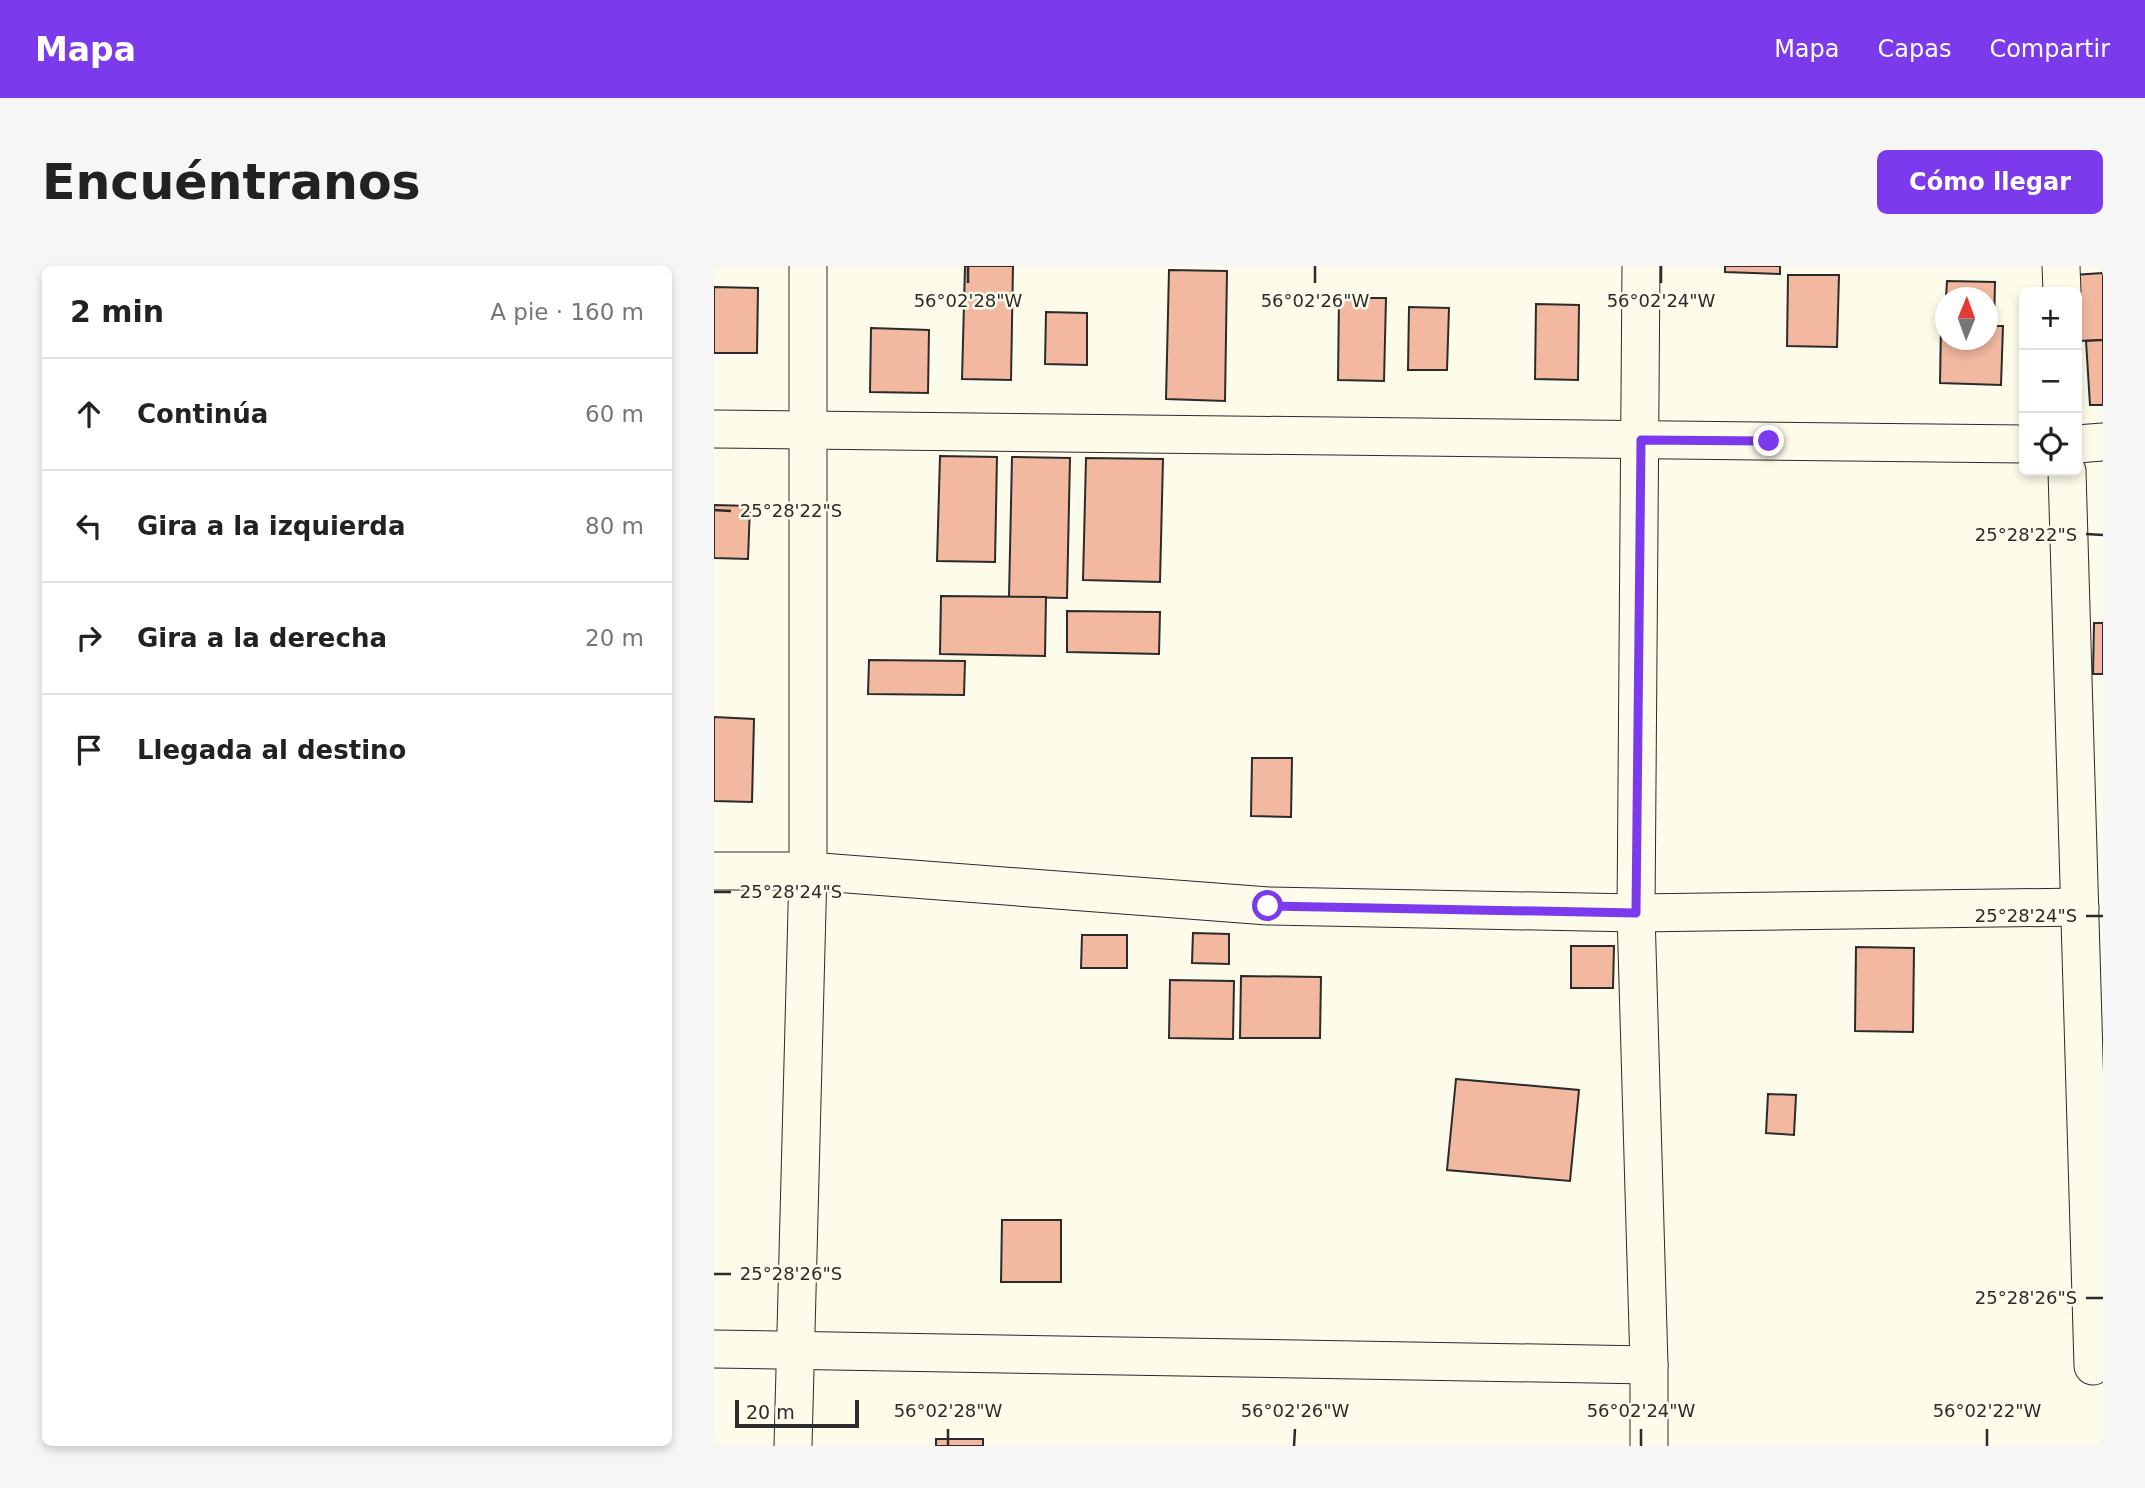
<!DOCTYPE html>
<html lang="es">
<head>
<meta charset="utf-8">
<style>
	:root { --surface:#fff; --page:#f6f6f6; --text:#222; --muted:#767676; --line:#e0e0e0; --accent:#7c3aed }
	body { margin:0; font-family:"DejaVu Sans",sans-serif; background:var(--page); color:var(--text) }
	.controls { position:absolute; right:21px; top:21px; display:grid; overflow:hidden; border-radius:10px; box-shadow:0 4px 10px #0003 }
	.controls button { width:63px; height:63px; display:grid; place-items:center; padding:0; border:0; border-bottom:2px solid var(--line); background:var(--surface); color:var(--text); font:35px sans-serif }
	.compass { position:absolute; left:1221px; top:21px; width:63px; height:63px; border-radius:50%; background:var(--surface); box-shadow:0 4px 10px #0003; rotate:1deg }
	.scale { position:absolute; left:21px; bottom:18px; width:124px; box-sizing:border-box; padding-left:7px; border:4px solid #2b2b2b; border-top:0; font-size:19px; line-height:24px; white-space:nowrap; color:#2b2b2b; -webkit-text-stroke:5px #fdfbea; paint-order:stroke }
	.stop { position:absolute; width:21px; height:21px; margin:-16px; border:5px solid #7c3aed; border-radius:50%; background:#fff }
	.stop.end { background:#7c3aed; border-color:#fff; box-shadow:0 2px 7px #0008 }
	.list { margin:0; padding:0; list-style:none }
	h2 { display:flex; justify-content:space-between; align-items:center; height:91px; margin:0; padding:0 28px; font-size:30px }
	h2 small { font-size:23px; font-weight:400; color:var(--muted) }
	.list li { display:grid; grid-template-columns:46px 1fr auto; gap:21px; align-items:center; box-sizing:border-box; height:112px; padding:0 28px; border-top:2px solid var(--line) }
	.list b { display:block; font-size:26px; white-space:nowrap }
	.list em { font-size:23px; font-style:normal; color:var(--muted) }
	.icon { flex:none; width:38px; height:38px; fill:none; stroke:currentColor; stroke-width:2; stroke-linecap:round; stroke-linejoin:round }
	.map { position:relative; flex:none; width:1389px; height:1180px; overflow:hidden; border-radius:10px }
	header { display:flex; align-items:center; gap:42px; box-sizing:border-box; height:98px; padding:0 35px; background:var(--accent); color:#fff }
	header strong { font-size:33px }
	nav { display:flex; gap:38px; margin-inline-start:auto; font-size:24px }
	.intro { display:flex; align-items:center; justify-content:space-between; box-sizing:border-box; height:168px; padding:0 42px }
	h1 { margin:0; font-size:49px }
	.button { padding:18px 32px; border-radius:10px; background:var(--accent); color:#fff; font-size:24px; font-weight:700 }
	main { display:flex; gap:42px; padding:0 42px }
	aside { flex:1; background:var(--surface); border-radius:10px; box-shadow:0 4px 10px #0003 }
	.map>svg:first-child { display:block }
	.building { fill:#f2b8a0; stroke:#2b2b2b; stroke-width:2 }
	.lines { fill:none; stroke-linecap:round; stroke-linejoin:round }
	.minor-casing { stroke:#2b2b2b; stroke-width:39 }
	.minor { stroke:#fdfbea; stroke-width:37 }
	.route { stroke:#7c3aed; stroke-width:9 }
	.ticks { fill:none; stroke:#2b2b2b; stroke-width:2.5 }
	.ticks-label { font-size:18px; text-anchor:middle; fill:#2b2b2b; stroke:#fdfbea; stroke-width:5; stroke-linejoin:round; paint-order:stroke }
</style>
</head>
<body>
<header>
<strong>Mapa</strong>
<nav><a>Mapa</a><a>Capas</a><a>Compartir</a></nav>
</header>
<div class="intro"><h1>Encuéntranos</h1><a class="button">Cómo llegar</a></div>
<main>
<aside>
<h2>2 min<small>A pie · 160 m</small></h2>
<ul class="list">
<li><svg class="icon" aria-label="ahead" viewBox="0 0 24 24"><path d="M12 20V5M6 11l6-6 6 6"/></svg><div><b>Continúa</b></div><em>60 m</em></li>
<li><svg class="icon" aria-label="left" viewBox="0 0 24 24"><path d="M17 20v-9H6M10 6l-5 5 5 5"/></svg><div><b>Gira a la izquierda</b></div><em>80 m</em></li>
<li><svg class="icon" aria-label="right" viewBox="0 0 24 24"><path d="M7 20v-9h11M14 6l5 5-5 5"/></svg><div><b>Gira a la derecha</b></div><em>20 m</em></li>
<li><svg class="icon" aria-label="arrive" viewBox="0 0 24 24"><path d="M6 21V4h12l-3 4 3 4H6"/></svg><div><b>Llegada al destino</b></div></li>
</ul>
</aside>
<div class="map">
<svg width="1389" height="1180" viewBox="0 0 1389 1180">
	<rect width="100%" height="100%" fill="#fdfbea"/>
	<g class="building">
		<polygon points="251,0 299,0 297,114 248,113"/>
		<polygon points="1011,0 1066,0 1066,8 1011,6"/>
		<polygon points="455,4 513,5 511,135 452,133"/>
		<polygon points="1389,7 1389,74 1364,75 1363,26 1359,9"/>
		<polygon points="1074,9 1125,9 1123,81 1073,80"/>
		<polygon points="1233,15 1281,16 1280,60 1274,60 1274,32 1232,32"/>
		<polygon points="0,21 44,22 43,87 0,87"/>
		<polygon points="625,32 672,32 670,115 624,114"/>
		<polygon points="822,38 865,39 864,114 821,113"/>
		<polygon points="695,41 735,42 733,104 694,104"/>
		<polygon points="332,46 373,47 373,99 331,98"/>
		<polygon points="1227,59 1232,59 1232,74 1274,74 1274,60 1289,60 1287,119 1226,117"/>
		<polygon points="157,62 215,64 214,127 156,126"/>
		<polygon points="1389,74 1389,139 1376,139 1372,75"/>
		<polygon points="226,190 283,191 281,296 223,295"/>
		<polygon points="298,191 356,192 353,332 295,331"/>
		<polygon points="372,192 449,193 446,316 369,314"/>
		<polygon points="0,239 36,240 34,293 0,292"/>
		<polygon points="227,330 332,331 331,390 226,388"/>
		<polygon points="353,345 446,346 445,388 353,386"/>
		<polygon points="1380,357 1389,357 1389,408 1379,408"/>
		<polygon points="155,394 251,395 250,429 154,428"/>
		<polygon points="0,451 40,453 38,536 0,535"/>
		<polygon points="538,492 578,492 577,551 537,550"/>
		<polygon points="479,667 515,668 515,698 478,697"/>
		<polygon points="368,669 413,669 413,702 367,702"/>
		<polygon points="857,680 900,680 899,722 857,722"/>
		<polygon points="1142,681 1200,682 1199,766 1141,765"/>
		<polygon points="527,710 607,711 606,772 526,772"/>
		<polygon points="456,714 520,715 519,773 455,772"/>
		<polygon points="742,813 865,824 856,915 733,904"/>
		<polygon points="1054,828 1082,829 1080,869 1052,867"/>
		<polygon points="288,954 347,954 347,1016 287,1016"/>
		<rect x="222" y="1173" width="47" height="7"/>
	</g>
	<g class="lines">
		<defs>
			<g id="minor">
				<polyline points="1347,0 1348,26"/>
				<polyline points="0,163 1310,178"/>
				<polyline points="1363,178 1389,176"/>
				<polyline points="1353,205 1379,1100"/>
				<polyline points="0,605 94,605 554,640 922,647 1366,641"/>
				<polyline points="0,1083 935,1099 922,647 927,0"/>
				<polyline points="935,1099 935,1180"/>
				<polyline points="79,1180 94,605 94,0"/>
			</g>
		</defs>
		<use href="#minor" class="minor-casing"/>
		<use href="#minor" class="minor"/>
	</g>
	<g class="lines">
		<polyline class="route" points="554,640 922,647 927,174 1055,175"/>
	</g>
	<path class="ticks" d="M254,17V0M601,17V0M947,17V0M0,244L17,245M1372,268L1389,269M0,626H17M1372,650H1389M0,1008H17M1372,1032H1389M234,1180V1163M580,1180L581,1163M927,1180V1163M1273,1180V1163"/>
	<g class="ticks-label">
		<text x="254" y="41">56°02'28"W</text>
		<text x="601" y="41">56°02'26"W</text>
		<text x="947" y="41">56°02'24"W</text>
		<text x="77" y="251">25°28'22"S</text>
		<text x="1312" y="275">25°28'22"S</text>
		<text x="77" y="632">25°28'24"S</text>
		<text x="1312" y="656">25°28'24"S</text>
		<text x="77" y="1014">25°28'26"S</text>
		<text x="1312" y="1038">25°28'26"S</text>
		<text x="234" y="1151">56°02'28"W</text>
		<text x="581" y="1151">56°02'26"W</text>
		<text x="927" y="1151">56°02'24"W</text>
		<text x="1273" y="1151">56°02'22"W</text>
	</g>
</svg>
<div class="controls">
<button>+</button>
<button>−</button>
<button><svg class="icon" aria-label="locate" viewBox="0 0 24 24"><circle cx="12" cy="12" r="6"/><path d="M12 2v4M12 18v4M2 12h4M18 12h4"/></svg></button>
</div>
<svg class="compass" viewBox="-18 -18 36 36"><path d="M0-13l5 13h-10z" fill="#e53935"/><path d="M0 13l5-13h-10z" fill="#767676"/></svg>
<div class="scale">20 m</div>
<div class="stop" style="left:554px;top:640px"></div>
<div class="stop end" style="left:1055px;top:175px"></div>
</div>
</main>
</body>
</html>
